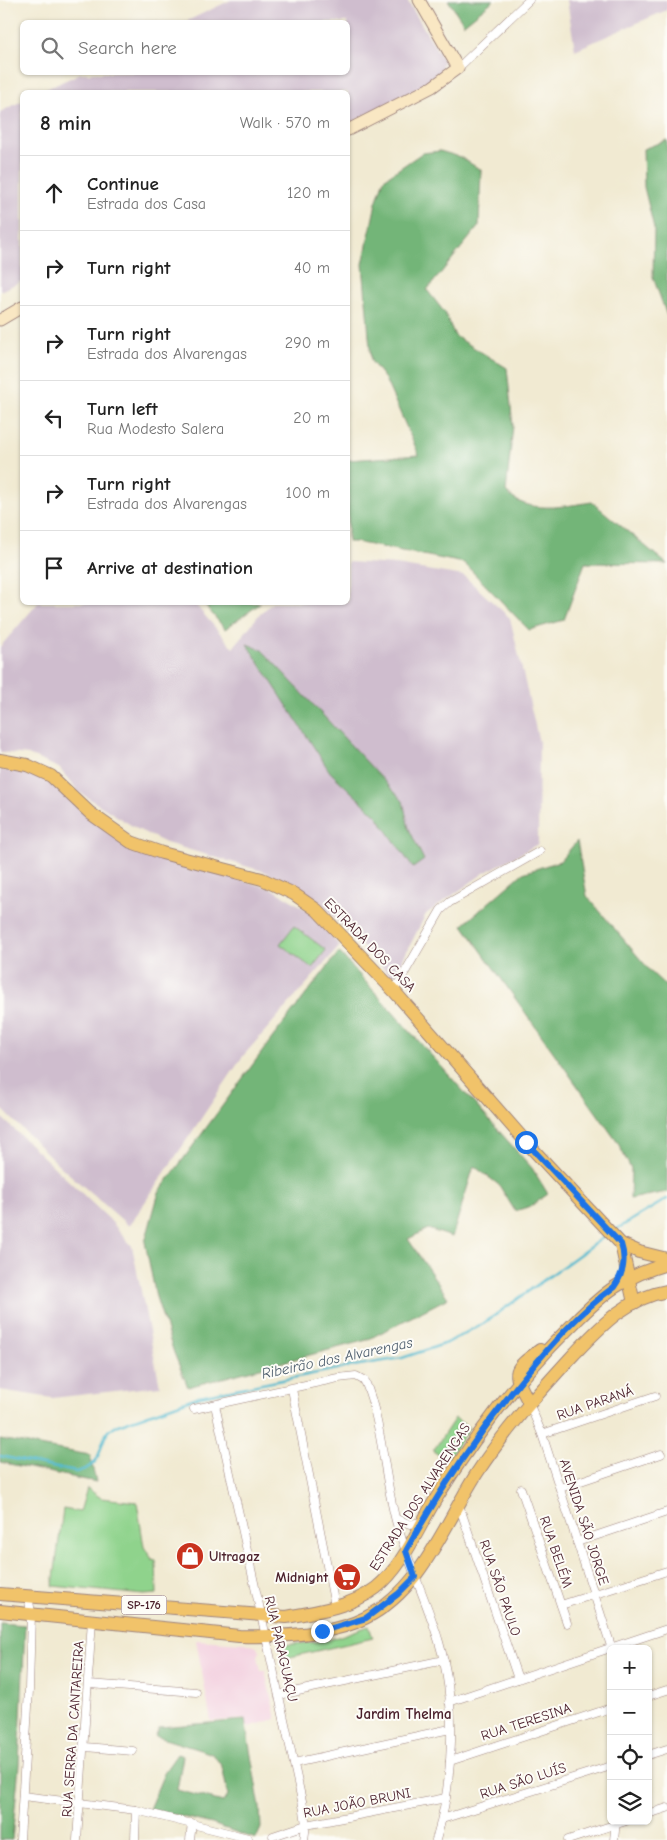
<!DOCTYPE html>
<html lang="en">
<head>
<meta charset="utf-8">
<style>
	:root { --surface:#fff; --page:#f2f2f2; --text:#222; --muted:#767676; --line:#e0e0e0 }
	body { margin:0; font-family:"Comic Neue",sans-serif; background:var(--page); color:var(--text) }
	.controls { position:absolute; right:15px; bottom:15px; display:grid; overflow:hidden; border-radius:8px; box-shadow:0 1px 4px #0004 }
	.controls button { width:45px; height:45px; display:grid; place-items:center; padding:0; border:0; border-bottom:1px solid var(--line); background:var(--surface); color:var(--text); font:25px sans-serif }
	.stop { position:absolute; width:15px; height:15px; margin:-11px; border:4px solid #1a73e8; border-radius:50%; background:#fff }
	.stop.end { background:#1a73e8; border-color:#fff; box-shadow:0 1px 5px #0008 }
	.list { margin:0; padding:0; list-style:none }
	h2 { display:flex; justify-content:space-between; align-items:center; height:65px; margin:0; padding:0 20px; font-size:21px }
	h2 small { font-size:16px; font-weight:400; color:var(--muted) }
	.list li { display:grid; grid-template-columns:32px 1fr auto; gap:15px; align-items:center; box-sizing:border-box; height:75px; padding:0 20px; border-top:1px solid var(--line) }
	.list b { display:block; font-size:19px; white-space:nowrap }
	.list p { margin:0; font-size:16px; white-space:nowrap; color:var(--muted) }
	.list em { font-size:16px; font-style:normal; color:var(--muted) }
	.icon { flex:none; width:28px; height:28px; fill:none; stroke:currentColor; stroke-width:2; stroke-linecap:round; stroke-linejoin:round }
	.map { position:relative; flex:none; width:667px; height:1840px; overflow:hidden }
	.search { position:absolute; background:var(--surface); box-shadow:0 1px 4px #0004; left:20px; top:20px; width:330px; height:55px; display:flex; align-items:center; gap:12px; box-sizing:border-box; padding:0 18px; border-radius:8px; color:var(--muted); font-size:19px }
	.panel { position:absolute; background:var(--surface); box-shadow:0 1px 4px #0004; left:20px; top:90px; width:330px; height:515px; border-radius:8px }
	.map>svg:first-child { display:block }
	.built { fill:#f3cfdf }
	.industrial { fill:#cfbdce }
	.green { fill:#8fd38c; stroke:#6c795c }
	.forest { fill:#73b578; stroke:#5e6a52 }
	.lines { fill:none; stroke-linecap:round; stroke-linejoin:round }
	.stream { stroke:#52bacf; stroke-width:2.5 }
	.street-casing { stroke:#9e847e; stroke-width:9 }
	.secondary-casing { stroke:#9e847e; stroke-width:13 }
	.primary-casing { stroke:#9e847e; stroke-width:14 }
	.street { stroke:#fff; stroke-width:8 }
	.secondary { stroke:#f9e7c3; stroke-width:11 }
	.primary { stroke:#f1c36a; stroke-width:12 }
	.route { stroke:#1a73e8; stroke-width:6 }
	.labels { text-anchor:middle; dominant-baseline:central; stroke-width:4; stroke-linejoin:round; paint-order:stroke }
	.shield { fill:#fdfcf7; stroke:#806168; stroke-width:1 }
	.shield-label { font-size:12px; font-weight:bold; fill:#4a1f2b }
	.street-label { font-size:14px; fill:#4a1f2b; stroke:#fdfcf7 }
	.poi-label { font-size:14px; font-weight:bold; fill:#4a1f2b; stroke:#fdfcf7; text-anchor:start }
	.water-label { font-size:15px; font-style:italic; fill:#4d5d6d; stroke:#fdfcf7 }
	.neighbourhood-label { font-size:15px; font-weight:bold; fill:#4a1f2b; stroke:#fdfcf7 }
</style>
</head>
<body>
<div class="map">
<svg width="667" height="1840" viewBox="0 0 667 1840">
	<rect width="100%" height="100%" fill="#fdfcf7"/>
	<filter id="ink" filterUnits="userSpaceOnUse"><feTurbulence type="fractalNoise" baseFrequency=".02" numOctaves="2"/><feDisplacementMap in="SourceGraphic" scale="10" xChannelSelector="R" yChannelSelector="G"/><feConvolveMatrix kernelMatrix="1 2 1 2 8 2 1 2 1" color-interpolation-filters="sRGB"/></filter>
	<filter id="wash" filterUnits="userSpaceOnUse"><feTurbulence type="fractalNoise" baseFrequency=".0096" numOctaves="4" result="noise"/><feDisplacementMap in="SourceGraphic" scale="20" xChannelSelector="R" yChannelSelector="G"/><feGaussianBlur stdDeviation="1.12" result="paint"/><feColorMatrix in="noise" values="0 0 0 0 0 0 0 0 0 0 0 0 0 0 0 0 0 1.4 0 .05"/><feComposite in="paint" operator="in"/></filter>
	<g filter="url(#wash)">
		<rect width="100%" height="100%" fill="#f1ead2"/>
		<polygon class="built" points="196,1640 245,1643 257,1647 260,1652 258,1656 261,1671 265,1671 276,1719 248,1727 244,1719 211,1721"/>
		<g class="industrial">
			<polygon points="231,0 407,0 443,60 440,75 402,98 348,124 348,92 40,92 81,73 348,72 348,22 185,22"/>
			<polygon points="567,0 667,0 667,10 575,50"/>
			<polygon points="22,101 22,281 0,291 0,112"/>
			<polygon points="348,562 396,565 464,576 510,618 539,742 538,844 484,873 426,914 393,978 319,902 266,872 166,843 137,829 79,792 59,768 28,755 0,752 0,647 38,603 194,603 233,648 258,616 272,603 348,602"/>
			<polygon points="0,770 38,773 127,847 273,889 307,910 340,946 243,1056 129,1226 61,1167 0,1107"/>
			<polygon points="0,1116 109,1219 132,1246 160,1386 52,1398 0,1390"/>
		</g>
		<g class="green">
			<polygon points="294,926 326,950 312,968 280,944"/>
			<polygon points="455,1418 469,1428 447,1460 433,1451"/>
			<polygon points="87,1488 101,1498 137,1502 144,1547 152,1559 156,1560 157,1594 144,1595 53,1586 63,1509 80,1512"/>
			<polygon points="369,1626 373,1638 286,1658 283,1645 326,1641"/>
		</g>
		<g class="forest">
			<polygon points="448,0 494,0 464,24"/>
			<polygon points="667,140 667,316 653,277 654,228 644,187 643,149"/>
			<path d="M440,151L460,157L481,170L479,226L427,290L445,313L455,336L507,368L513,426L506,492C527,515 564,506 592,502L667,564L585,563L564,620L529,630L464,563L355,542H348V460L419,455L385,379L371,361L363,264L376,203L384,179L422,153Z"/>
			<polygon points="203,603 261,603 225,629"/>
			<polygon points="247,644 262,650 403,801 409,829 424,860 413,868 377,816 330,772"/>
			<polygon points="577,841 587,896 652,973 667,987 667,1192 630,1199 631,1169 618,1143 463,925 523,873 560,861"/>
			<polygon points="339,952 532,1168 548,1194 531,1206 515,1211 499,1185 474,1166 452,1237 428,1229 408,1239 448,1298 367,1340 188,1387 174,1353 156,1297 145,1242 159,1192 273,1037"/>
			<polygon points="0,1439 90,1455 96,1482 0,1462"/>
			<polygon points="0,1623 25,1625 19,1765 12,1840 0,1840"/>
			<polygon points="245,1720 260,1808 261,1828 256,1839 212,1824 149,1809 165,1771 177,1754 183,1756 177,1790 223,1802 228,1795 222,1767 213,1754 155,1736 160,1727"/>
		</g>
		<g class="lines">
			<g class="stream">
				<polyline points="615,1230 667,1199"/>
				<path d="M0,1456L76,1472C105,1465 96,1450 108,1431L115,1426L200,1396L353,1366L402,1358L447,1343L487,1321L608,1234"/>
			</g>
		</g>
	</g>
	<g filter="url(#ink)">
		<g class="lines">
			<defs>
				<g id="street">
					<polyline points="458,68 529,0"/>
					<polyline points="394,991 441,910 450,902 540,851"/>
					<polyline points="292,1389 335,1606"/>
					<polyline points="529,1403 542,1434 612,1649"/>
					<polyline points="215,1405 304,1810 306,1825 304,1840"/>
					<path d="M194,1409L338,1378L356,1376L365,1381C382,1422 384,1477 396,1521C408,1563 427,1601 439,1642C457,1703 454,1780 436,1840"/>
					<polyline points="542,1434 655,1396"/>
					<polyline points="560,1488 661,1454"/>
					<polyline points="521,1489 567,1623"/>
					<polyline points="459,1505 518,1679"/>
					<polyline points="396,1519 410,1524 422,1522"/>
					<polyline points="577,1542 667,1512"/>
					<polyline points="561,1605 667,1571"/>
					<polyline points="89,1684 196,1692"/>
					<polyline points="279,1695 444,1660"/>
					<polyline points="648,1696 667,1690"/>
					<polyline points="449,1702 667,1629"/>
					<polyline points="85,1747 133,1751"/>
					<polyline points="648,1755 667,1749"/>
					<polyline points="450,1761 611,1708"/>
					<polyline points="294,1763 450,1729"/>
					<polyline points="23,1796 136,1810 248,1838"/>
					<polyline points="648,1814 667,1808"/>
					<polyline points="442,1819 611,1766"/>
					<polyline points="273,1836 306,1825 446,1798"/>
					<polyline points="20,1840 29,1690 31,1613 28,1595"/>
					<polyline points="77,1840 92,1620"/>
					<polyline points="135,1840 136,1810"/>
					<polyline points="190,1840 192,1823"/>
					<polyline points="568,1840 626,1821"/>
					<polyline points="614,1840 616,1821"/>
				</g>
				<g id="secondary">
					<polyline points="348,130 432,87 458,68 419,0"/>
					<polyline points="0,320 22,307"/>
				</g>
				<g id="primary">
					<polyline points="0,760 27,765 51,776 90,813 131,842 162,853 262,879 294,894 317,910 394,991 526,1142 621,1244 639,1252 667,1259"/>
					<polyline points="621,1244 634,1303"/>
					<path d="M529,1403C513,1371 510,1372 540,1350"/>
					<path d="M0,1594L286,1617C316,1612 351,1607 376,1588C404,1566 418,1527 437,1497C475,1436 518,1378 570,1327C584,1313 598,1298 615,1287C630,1277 649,1269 667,1264"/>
					<path d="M0,1611L239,1636C277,1637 330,1636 365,1618C422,1590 445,1523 477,1473C505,1430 540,1391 575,1353C602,1325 627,1298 667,1291"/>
				</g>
			</defs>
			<use href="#street" class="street-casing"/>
			<use href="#secondary" class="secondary-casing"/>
			<use href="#primary" class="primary-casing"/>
			<use href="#street" class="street"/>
			<use href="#secondary" class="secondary"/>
			<use href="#primary" class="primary"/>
		</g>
	</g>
	<g class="lines" filter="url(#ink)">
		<path class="route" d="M322,1631L366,1618L398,1594L415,1577L406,1551C439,1490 477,1435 521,1381C548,1348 579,1312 614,1287C624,1273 626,1259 621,1244L526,1142"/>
	</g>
	<defs>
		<symbol id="shop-disc" viewBox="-11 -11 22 22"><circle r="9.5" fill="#c8321e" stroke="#fdfcf7"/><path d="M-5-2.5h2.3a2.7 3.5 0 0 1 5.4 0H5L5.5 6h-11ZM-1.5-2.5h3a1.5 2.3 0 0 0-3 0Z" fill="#fff"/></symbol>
		<symbol id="supermarket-disc" viewBox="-11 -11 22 22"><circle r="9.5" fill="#c8321e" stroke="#fdfcf7"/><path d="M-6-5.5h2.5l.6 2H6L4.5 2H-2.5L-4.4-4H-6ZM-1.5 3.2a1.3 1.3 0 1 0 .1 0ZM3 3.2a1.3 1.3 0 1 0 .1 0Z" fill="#fff"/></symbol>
	</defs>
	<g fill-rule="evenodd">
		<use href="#shop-disc" x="174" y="1540" width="32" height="32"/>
		<use href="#supermarket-disc" x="331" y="1561" width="32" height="32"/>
	</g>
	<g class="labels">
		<rect class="shield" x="121.5" y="1595.5" width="45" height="19" rx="4"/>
		<g class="shield-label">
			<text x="144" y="1605">SP-176</text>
		</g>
		<g class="street-label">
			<text transform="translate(370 945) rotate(46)">ESTRADA DOS CASA</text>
			<text transform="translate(595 1403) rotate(-19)">RUA PARANÁ</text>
			<text transform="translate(420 1497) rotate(-57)">ESTRADA DOS ALVARENGAS</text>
			<text transform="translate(584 1522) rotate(72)">AVENIDA SÃO JORGE</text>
			<text transform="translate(556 1552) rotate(71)">RUA BELÉM</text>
			<text transform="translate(500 1588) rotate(71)">RUA SÃO PAULO</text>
			<text transform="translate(281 1649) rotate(77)">RUA PARAGUAÇU</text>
			<text transform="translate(526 1722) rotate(-18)">RUA TERESINA</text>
			<text transform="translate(73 1729) rotate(-86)">RUA SERRA DA CANTAREIRA</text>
			<text transform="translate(523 1781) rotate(-18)">RUA SÃO LUÍS</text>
			<text transform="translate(357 1803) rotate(-11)">RUA JOÃO BRUNI</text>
		</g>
		<g class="poi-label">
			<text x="209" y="1556">Ultragaz</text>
			<text x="328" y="1577" text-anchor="end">Midnight</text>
		</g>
		<g class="water-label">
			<text transform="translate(337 1358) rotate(-12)">Ribeirão dos Alvarengas</text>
		</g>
		<g class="neighbourhood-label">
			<text x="404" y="1714">Jardim Thelma</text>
		</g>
	</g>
</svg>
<div class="controls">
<button>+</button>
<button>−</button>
<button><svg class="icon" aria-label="locate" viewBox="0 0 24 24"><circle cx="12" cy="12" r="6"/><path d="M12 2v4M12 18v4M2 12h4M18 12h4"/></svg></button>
<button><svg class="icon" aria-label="layers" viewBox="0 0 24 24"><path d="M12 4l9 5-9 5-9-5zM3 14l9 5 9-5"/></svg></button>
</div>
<div class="stop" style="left:526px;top:1142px"></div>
<div class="stop end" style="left:322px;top:1631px"></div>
<div class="search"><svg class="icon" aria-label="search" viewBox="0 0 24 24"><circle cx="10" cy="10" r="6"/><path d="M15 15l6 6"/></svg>Search here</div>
<section class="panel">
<h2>8 min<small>Walk · 570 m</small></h2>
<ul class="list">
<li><svg class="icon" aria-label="ahead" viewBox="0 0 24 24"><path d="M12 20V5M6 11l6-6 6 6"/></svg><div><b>Continue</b><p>Estrada dos Casa</p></div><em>120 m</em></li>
<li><svg class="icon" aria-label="right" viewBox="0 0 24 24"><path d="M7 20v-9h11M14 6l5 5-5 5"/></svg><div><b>Turn right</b></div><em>40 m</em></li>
<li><svg class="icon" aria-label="right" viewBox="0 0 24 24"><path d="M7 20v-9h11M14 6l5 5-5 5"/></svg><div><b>Turn right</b><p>Estrada dos Alvarengas</p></div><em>290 m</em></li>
<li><svg class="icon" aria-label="left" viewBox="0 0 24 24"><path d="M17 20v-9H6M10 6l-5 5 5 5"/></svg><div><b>Turn left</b><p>Rua Modesto Salera</p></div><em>20 m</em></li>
<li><svg class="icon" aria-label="right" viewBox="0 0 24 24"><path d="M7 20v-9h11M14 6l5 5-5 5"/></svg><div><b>Turn right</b><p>Estrada dos Alvarengas</p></div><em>100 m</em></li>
<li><svg class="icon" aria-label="arrive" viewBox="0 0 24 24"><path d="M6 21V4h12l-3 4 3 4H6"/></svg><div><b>Arrive at destination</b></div></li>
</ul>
</section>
</div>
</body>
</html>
